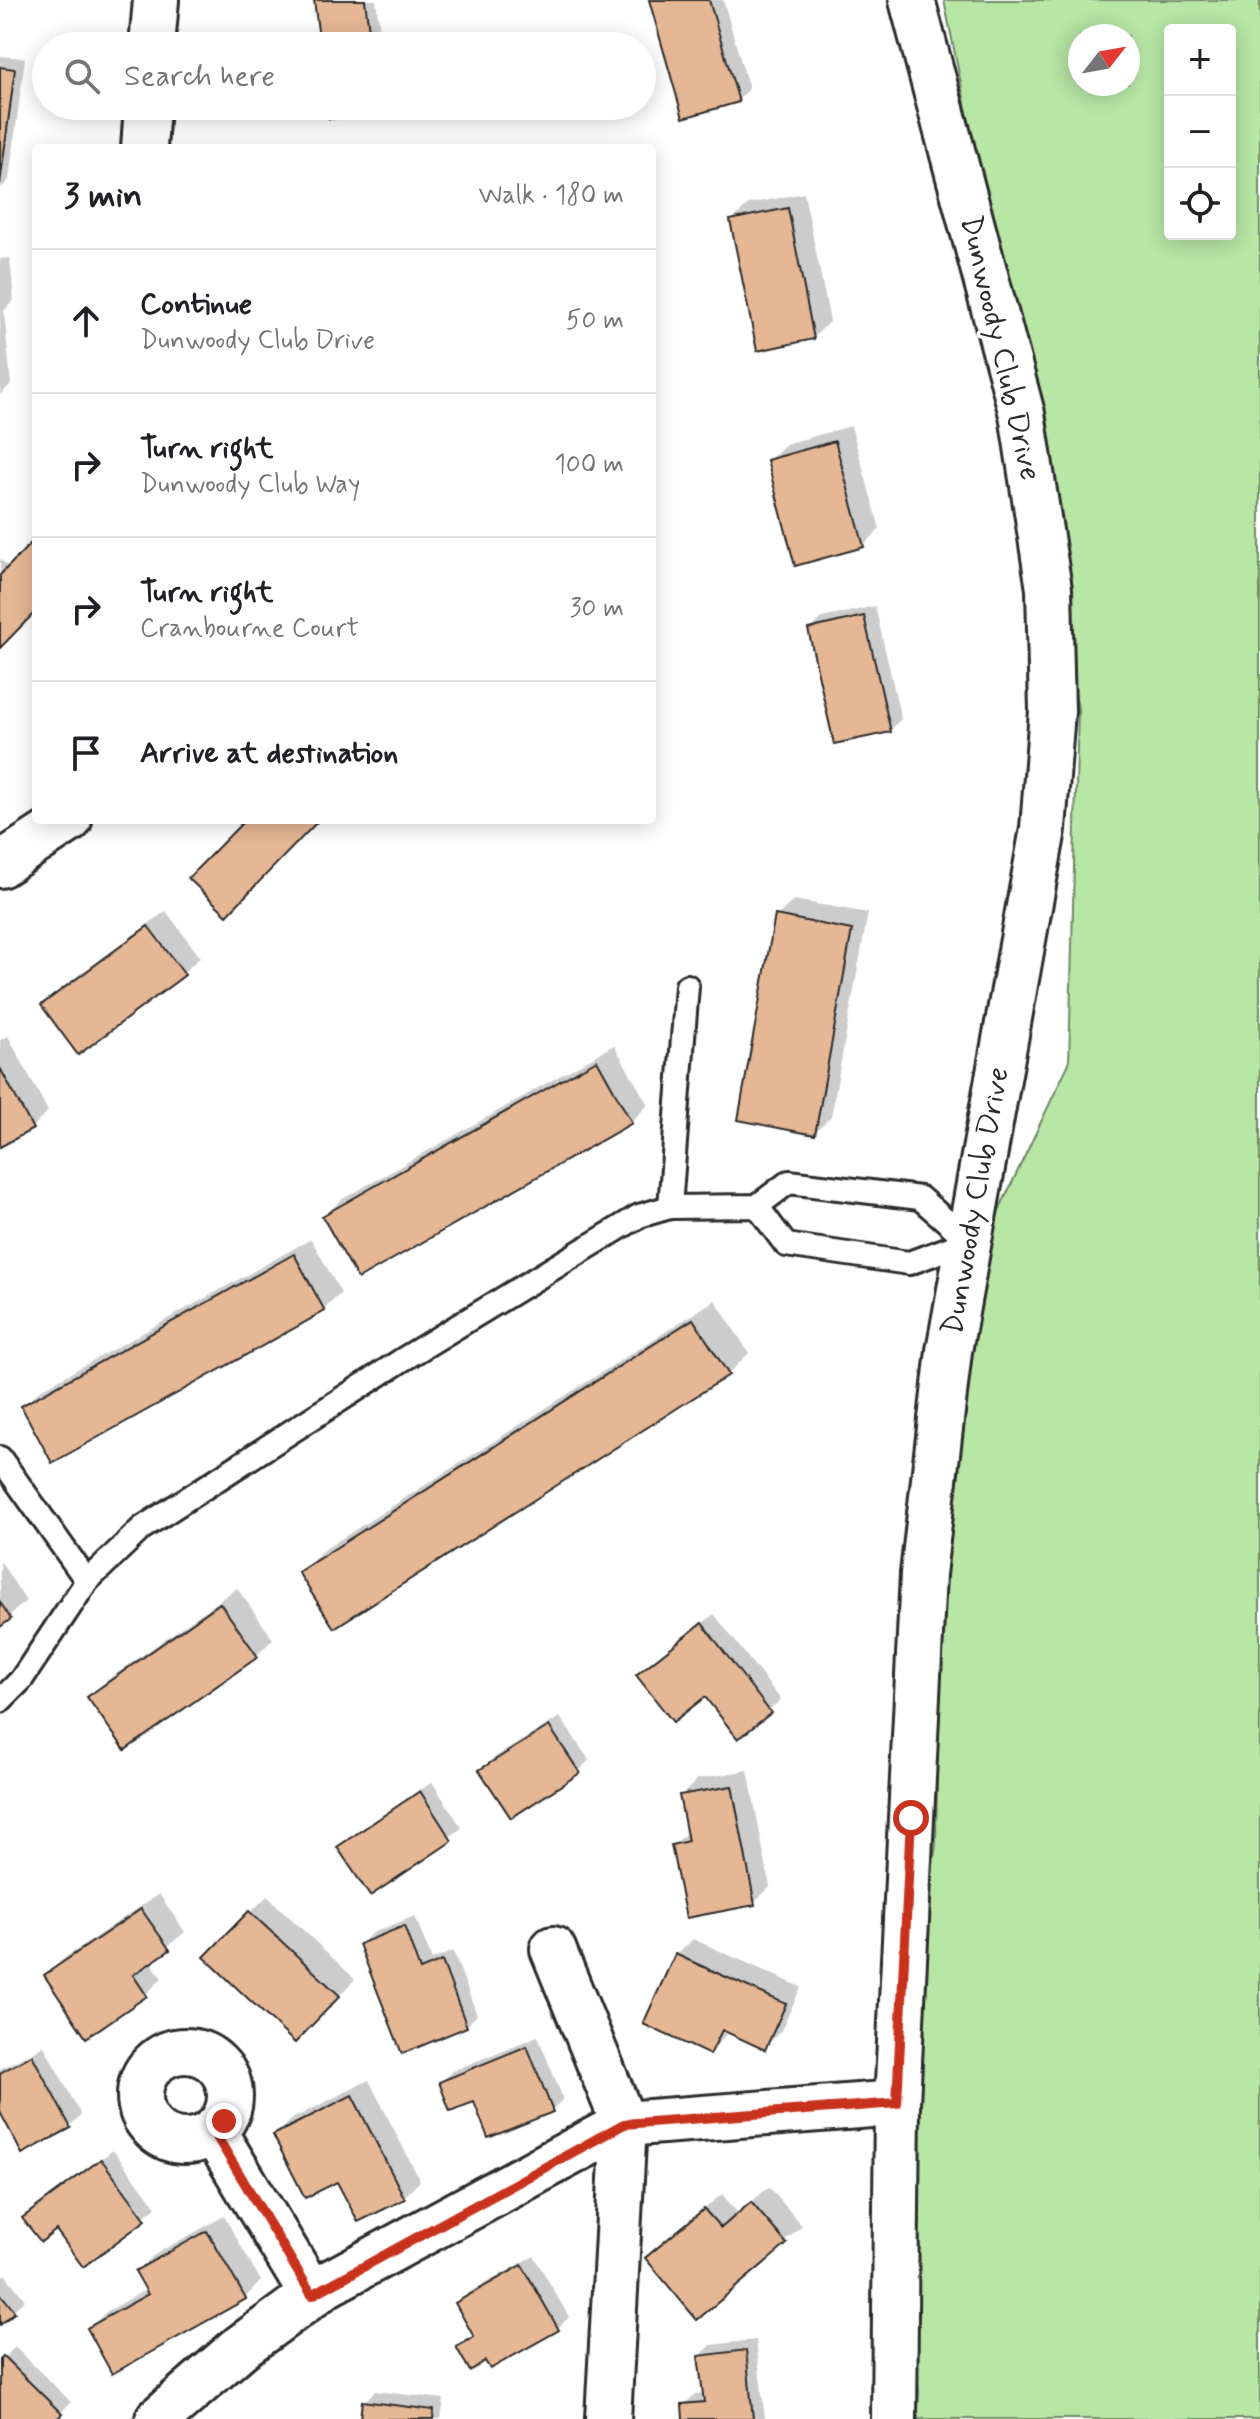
<!DOCTYPE html>
<html lang="en">
<head>
<meta charset="utf-8">
<style>
	:root { --surface:#fff; --page:#f6f6f6; --text:#202124; --muted:#757577; --line:#e0e0e0 }
	body { margin:0; font-family:Mynerve,sans-serif; background:var(--page); color:var(--text) }
	.controls { position:absolute; right:24px; top:24px; display:grid; overflow:hidden; border-radius:8px; box-shadow:0 4px 20px #0003 }
	.controls button { width:72px; height:72px; display:grid; place-items:center; padding:0; border:0; border-bottom:2px solid var(--line); background:var(--surface); color:var(--text); font:40px sans-serif }
	.compass { position:absolute; left:1068px; top:24px; width:72px; height:72px; border-radius:50%; background:var(--surface); box-shadow:0 4px 20px #0003; rotate:59deg }
	.stop { position:absolute; width:24px; height:24px; margin:-18px; border:6px solid #c8321e; border-radius:50%; background:#fff }
	.stop.end { background:#c8321e; border-color:#fff; box-shadow:0 2px 8px #0008 }
	.list { margin:0; padding:0; list-style:none }
	h2 { display:flex; justify-content:space-between; align-items:center; height:104px; margin:0; padding:0 32px; font-size:34px }
	h2 small { font-size:26px; font-weight:400; color:var(--muted) }
	.list li { display:grid; grid-template-columns:52px 1fr auto; gap:24px; align-items:center; box-sizing:border-box; height:144px; padding:0 32px; border-top:2px solid var(--line) }
	.list b { display:block; font-size:30px; white-space:nowrap }
	.list p { margin:0; font-size:26px; white-space:nowrap; color:var(--muted) }
	.list em { font-size:26px; font-style:normal; color:var(--muted) }
	.icon { flex:none; width:44px; height:44px; fill:none; stroke:currentColor; stroke-width:2; stroke-linecap:round; stroke-linejoin:round }
	.map { position:relative; flex:none; width:1260px; height:2419px; overflow:hidden }
	.search { position:absolute; background:var(--surface); box-shadow:0 4px 20px #0003; left:32px; top:32px; width:624px; height:88px; display:flex; align-items:center; gap:20px; box-sizing:border-box; padding:0 28px; border-radius:44px; color:var(--muted); font-size:30px }
	.panel { position:absolute; background:var(--surface); box-shadow:0 4px 20px #0003; left:32px; top:144px; width:624px; height:680px; border-radius:8px }
	.map>svg:first-child { display:block }
	.green { fill:#b7e6a5; stroke:#718868; stroke-width:2; fill-rule:evenodd }
	.shadow { fill:#0003 }
	.building { fill:#e5b795; stroke:#2b2b2b; stroke-width:2 }
	.lines { fill:none; stroke-linecap:round; stroke-linejoin:round }
	.lane-casing { stroke:#2b2b2b; stroke-width:28 }
	.street-casing { stroke:#2b2b2b; stroke-width:50 }
	.secondary-casing { stroke:#2b2b2b; stroke-width:50 }
	.lane { stroke:#fff; stroke-width:22 }
	.street { stroke:#fff; stroke-width:44 }
	.secondary { stroke:#fff; stroke-width:44 }
	.route { stroke:#c8321e; stroke-width:10 }
	.labels { text-anchor:middle; dominant-baseline:central; stroke-width:7; stroke-linejoin:round; paint-order:stroke }
	.street-label { font-size:30px; fill:#2b2b2b; stroke:#fff }
</style>
</head>
<body>
<div class="map">
<svg width="1260" height="2419" viewBox="0 0 1260 2419">
	<rect width="100%" height="100%" fill="#fff"/>
	<filter id="ink" filterUnits="userSpaceOnUse"><feTurbulence type="fractalNoise" baseFrequency=".0125" numOctaves="2"/><feDisplacementMap in="SourceGraphic" scale="16" xChannelSelector="R" yChannelSelector="G"/><feConvolveMatrix kernelMatrix="1 2 1 2 8 2 1 2 1" color-interpolation-filters="sRGB"/></filter>
	<g filter="url(#ink)">
		<path class="green" d="M944,0H1260V2419H917L919,2391L889,2189L936,1844L943,1328L1069,1063L1078,709L1012,334ZM1170,30H1230V234H1170ZM1080,36H1128V84H1080Z"/>
		<g class="shadow">
			<polygon points="316,0 376,0 382,46 322,46"/>
			<polygon points="651,0 723,0 749,89 738,100"/>
			<polygon points="0,56 25,58 9,180 0,189"/>
			<polygon points="804,193 830,321 813,338 732,220 749,204"/>
			<polygon points="10,258 14,300 4,311 11,384 0,395 0,259"/>
			<polygon points="851,426 880,529 863,546 769,460 786,444"/>
			<polygon points="36,541 36,609 0,645 0,559 10,568"/>
			<polygon points="875,606 901,719 890,730 811,629 822,618"/>
			<polygon points="794,900 868,913 831,1116 814,1133 777,916"/>
			<polygon points="166,911 200,957 183,973 43,1006 60,989"/>
			<polygon points="8,1036 48,1111 32,1128 0,1145 0,1040"/>
			<polygon points="614,1045 648,1105 631,1122 324,1216 341,1200"/>
			<polygon points="311,1239 341,1293 324,1309 53,1461 23,1407 40,1390"/>
			<polygon points="715,1300 749,1353 728,1374 301,1572 322,1551"/>
			<polygon points="0,1561 26,1601 0,1624"/>
			<polygon points="237,1588 273,1639 256,1656 89,1697 106,1681"/>
			<polygon points="714,1614 781,1700 739,1736 706,1695 639,1675"/>
			<polygon points="560,1717 589,1760 579,1771 482,1770 492,1759"/>
			<polygon points="748,1770 770,1887 754,1903 673,1846 688,1831 681,1796 698,1779"/>
			<polygon points="432,1782 462,1828 370,1893 340,1847"/>
			<polygon points="159,1894 185,1932 150,1961 162,1978 146,1994 87,2035 46,1976 63,1959"/>
			<polygon points="267,1896 355,1979 312,2024 207,1957"/>
			<polygon points="415,1916 432,1960 453,1951 477,2015 466,2026 361,1944 372,1933"/>
			<polygon points="693,1939 801,1987 781,2031 764,2048 729,2031 710,2053 677,1955"/>
			<polygon points="538,2036 563,2099 552,2110 475,2099 441,2082 452,2071"/>
			<polygon points="44,2046 81,2115 70,2126 0,2108 0,2069"/>
			<polygon points="369,2080 420,2181 403,2198 338,2179 276,2135 292,2119"/>
			<polygon points="113,2150 156,2207 84,2264 57,2227 36,2208"/>
			<polygon points="769,2187 802,2226 697,2317 648,2258 722,2194 738,2213"/>
			<polygon points="224,2216 261,2281 245,2298 89,2329 106,2312 147,2289 137,2272 154,2255"/>
			<polygon points="534,2256 569,2317 558,2328 491,2367 486,2358 459,2347 475,2333 457,2303 468,2293"/>
			<polygon points="5,2274 25,2300 0,2322 0,2278"/>
			<polygon points="756,2340 765,2419 685,2419 684,2405 695,2394 704,2393 700,2356 711,2345"/>
			<polygon points="15,2347 71,2402 54,2419 0,2419 0,2362"/>
			<polygon points="375,2391 444,2399 441,2419 351,2419 363,2418 364,2402"/>
		</g>
		<g class="building">
			<polygon points="314,0 365,0 371,46 320,46"/>
			<polygon points="649,0 709,0 739,102 683,118"/>
			<polygon points="0,67 15,69 0,184"/>
			<polygon points="328,106 378,106 379,114 329,119"/>
			<polygon points="788,208 814,339 757,351 730,220"/>
			<polygon points="835,441 864,547 795,566 767,460"/>
			<polygon points="33,541 36,544 36,611 0,648 0,575"/>
			<polygon points="864,616 891,732 834,744 808,629"/>
			<polygon points="245,820 319,820 227,915 188,878"/>
			<polygon points="775,915 852,930 815,1135 738,1120"/>
			<polygon points="148,926 185,975 78,1055 41,1005"/>
			<polygon points="597,1060 632,1123 358,1279 322,1216"/>
			<polygon points="0,1068 33,1129 0,1147"/>
			<polygon points="294,1254 325,1311 52,1463 21,1406"/>
			<polygon points="693,1319 729,1375 334,1628 298,1572"/>
			<polygon points="0,1602 11,1619 0,1627"/>
			<polygon points="220,1603 258,1657 125,1750 87,1697"/>
			<polygon points="702,1623 771,1713 738,1739 705,1697 673,1722 636,1675"/>
			<polygon points="549,1726 580,1773 511,1818 479,1770"/>
			<polygon points="732,1786 755,1905 686,1918 671,1845 688,1841 679,1795"/>
			<polygon points="420,1791 452,1841 370,1896 337,1847"/>
			<polygon points="141,1909 170,1950 133,1975 147,1996 86,2038 44,1975"/>
			<polygon points="249,1911 340,1996 295,2043 204,1957"/>
			<polygon points="404,1926 420,1970 442,1961 467,2027 402,2054 359,1944"/>
			<polygon points="675,1954 786,2004 765,2050 722,2030 710,2055 643,2024"/>
			<polygon points="527,2046 553,2112 488,2138 474,2102 450,2111 439,2082"/>
			<polygon points="32,2055 71,2128 22,2154 0,2112 0,2073"/>
			<polygon points="352,2095 405,2199 358,2222 337,2182 305,2198 273,2135"/>
			<polygon points="101,2159 146,2220 83,2267 56,2230 41,2242 22,2218"/>
			<polygon points="751,2202 787,2244 697,2320 645,2258 704,2209 721,2228"/>
			<polygon points="207,2231 246,2299 112,2374 87,2328 148,2294 135,2271"/>
			<polygon points="522,2265 559,2330 490,2369 485,2361 470,2371 456,2347 474,2337 455,2303"/>
			<polygon points="0,2293 15,2312 0,2325"/>
			<polygon points="746,2350 753,2419 683,2419 682,2404 704,2402 698,2356"/>
			<polygon points="3,2356 62,2414 57,2419 0,2419 0,2359"/>
			<polygon points="362,2401 434,2410 433,2419 360,2419"/>
		</g>
		<g class="lines">
			<defs>
				<g id="lane">
					<polyline points="670,1207 687,986"/>
					<polyline points="0,1458 87,1581"/>
					<polyline points="0,1701 21,1680 87,1581 142,1528 402,1360 639,1216 670,1207 757,1206 789,1182 920,1198 969,1241 909,1263 786,1245 757,1206"/>
				</g>
				<g id="street">
					<polyline points="152,46 156,0"/>
					<polyline points="144,148 147,106"/>
					<polyline points="0,865 69,820"/>
					<polyline points="553,1949 624,2124 608,2419"/>
					<circle cx="185" cy="2096" r="45"/>
					<polyline points="214,2132 312,2295"/>
					<polyline points="158,2419 241,2347 326,2285 624,2124 897,2103"/>
				</g>
				<polyline id="secondary" points="894,2419 897,2103 923,1574 949,1351 1043,829 1052,711 1049,589 1022,414 912,0"/>
			</defs>
			<use href="#lane" class="lane-casing"/>
			<use href="#street" class="street-casing"/>
			<use href="#secondary" class="secondary-casing"/>
			<use href="#lane" class="lane"/>
			<use href="#street" class="street"/>
			<use href="#secondary" class="secondary"/>
		</g>
	</g>
	<g class="lines" filter="url(#ink)">
		<polyline class="route" points="224,2121 214,2132 312,2295 624,2124 897,2103 911,1818"/>
	</g>
	<g class="labels">
		<g class="street-label">
			<text transform="translate(1000 348) rotate(77)">Dunwoody Club Drive</text>
			<text transform="translate(976 1201) rotate(-80)">Dunwoody Club Drive</text>
		</g>
	</g>
</svg>
<div class="controls">
<button>+</button>
<button>−</button>
<button><svg class="icon" aria-label="locate" viewBox="0 0 24 24"><circle cx="12" cy="12" r="6"/><path d="M12 2v4M12 18v4M2 12h4M18 12h4"/></svg></button>
</div>
<svg class="compass" viewBox="-18 -18 36 36"><path d="M0-13l5 13h-10z" fill="#e53935"/><path d="M0 13l5-13h-10z" fill="#757577"/></svg>
<div class="stop" style="left:911px;top:1818px"></div>
<div class="stop end" style="left:224px;top:2121px"></div>
<div class="search"><svg class="icon" aria-label="search" viewBox="0 0 24 24"><circle cx="10" cy="10" r="6"/><path d="M15 15l6 6"/></svg>Search here</div>
<section class="panel">
<h2>3 min<small>Walk · 180 m</small></h2>
<ul class="list">
<li><svg class="icon" aria-label="ahead" viewBox="0 0 24 24"><path d="M12 20V5M6 11l6-6 6 6"/></svg><div><b>Continue</b><p>Dunwoody Club Drive</p></div><em>50 m</em></li>
<li><svg class="icon" aria-label="right" viewBox="0 0 24 24"><path d="M7 20v-9h11M14 6l5 5-5 5"/></svg><div><b>Turn right</b><p>Dunwoody Club Way</p></div><em>100 m</em></li>
<li><svg class="icon" aria-label="right" viewBox="0 0 24 24"><path d="M7 20v-9h11M14 6l5 5-5 5"/></svg><div><b>Turn right</b><p>Cranbourne Court</p></div><em>30 m</em></li>
<li><svg class="icon" aria-label="arrive" viewBox="0 0 24 24"><path d="M6 21V4h12l-3 4 3 4H6"/></svg><div><b>Arrive at destination</b></div></li>
</ul>
</section>
</div>
</body>
</html>
